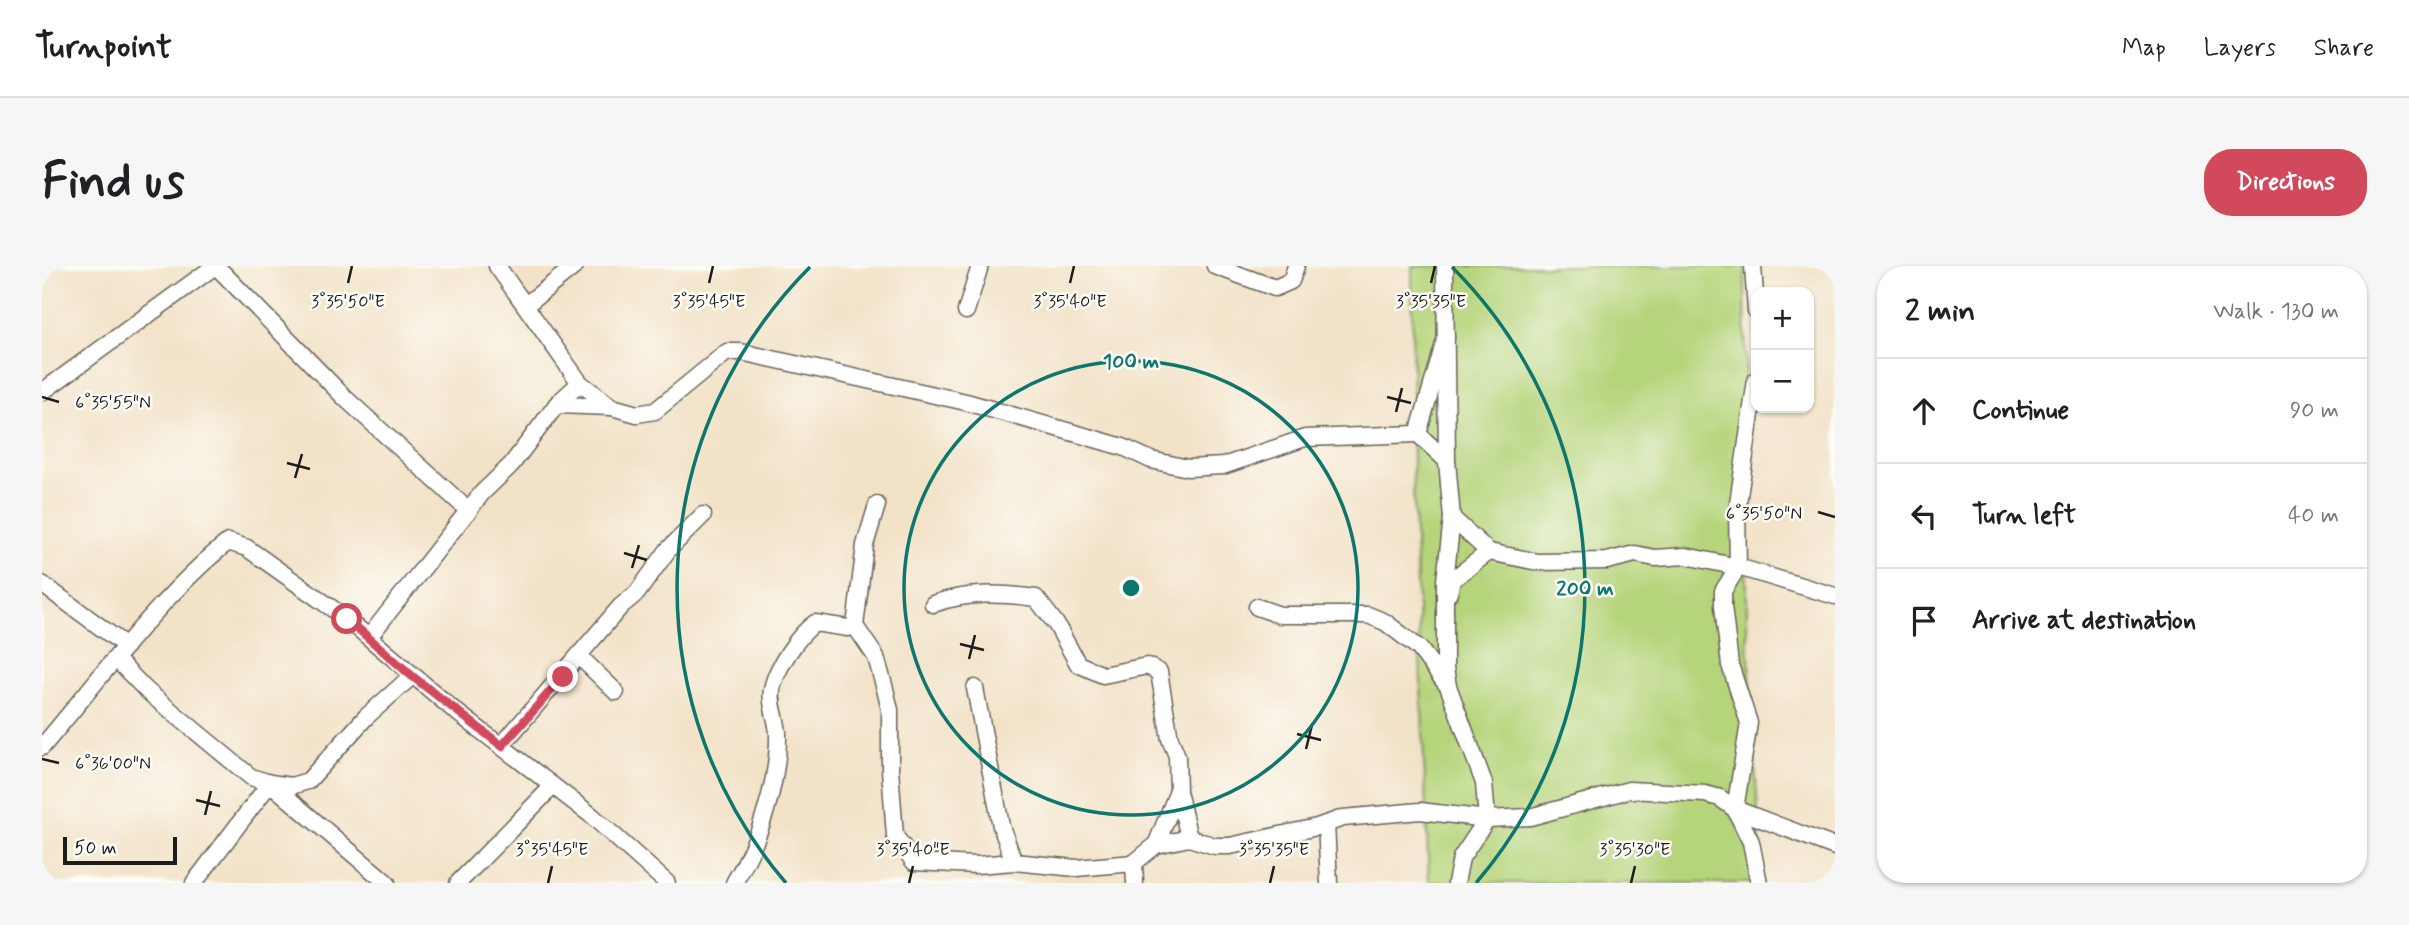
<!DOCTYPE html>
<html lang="en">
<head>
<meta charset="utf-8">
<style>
	:root { --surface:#fff; --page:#f6f6f6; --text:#202124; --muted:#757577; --line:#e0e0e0; --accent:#d1495b }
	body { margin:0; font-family:Mynerve,sans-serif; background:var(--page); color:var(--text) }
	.controls { position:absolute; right:21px; top:21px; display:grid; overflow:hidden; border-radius:14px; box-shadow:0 2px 5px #0004 }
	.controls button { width:63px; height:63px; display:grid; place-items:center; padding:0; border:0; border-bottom:2px solid var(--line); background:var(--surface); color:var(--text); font:35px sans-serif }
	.scale { position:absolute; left:21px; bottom:18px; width:114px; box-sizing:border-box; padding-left:7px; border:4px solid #1c1c1c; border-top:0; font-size:19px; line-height:24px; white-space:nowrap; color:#1c1c1c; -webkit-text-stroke:5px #fdfcf7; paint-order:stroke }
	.stop { position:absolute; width:21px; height:21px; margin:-16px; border:5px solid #d1495b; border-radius:50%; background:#fff }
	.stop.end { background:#d1495b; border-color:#fff; box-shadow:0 2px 7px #0008 }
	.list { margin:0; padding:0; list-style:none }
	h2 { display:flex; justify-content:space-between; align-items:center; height:91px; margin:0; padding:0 28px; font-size:30px }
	h2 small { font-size:23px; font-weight:400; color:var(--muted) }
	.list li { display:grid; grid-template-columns:46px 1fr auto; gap:21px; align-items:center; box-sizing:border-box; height:105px; padding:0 28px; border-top:2px solid var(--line) }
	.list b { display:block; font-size:26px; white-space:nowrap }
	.list em { font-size:23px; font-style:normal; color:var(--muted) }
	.icon { flex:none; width:38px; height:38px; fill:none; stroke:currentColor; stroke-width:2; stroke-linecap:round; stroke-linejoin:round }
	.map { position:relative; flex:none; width:1793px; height:617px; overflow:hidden; border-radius:28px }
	header { display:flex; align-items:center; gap:42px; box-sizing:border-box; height:98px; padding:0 35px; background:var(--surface); border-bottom:2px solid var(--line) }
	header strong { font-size:33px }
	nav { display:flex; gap:38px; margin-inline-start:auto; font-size:24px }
	.intro { display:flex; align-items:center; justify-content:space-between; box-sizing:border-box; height:168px; padding:0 42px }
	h1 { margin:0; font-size:49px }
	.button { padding:18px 32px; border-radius:28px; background:var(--accent); color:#fff; font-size:24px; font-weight:700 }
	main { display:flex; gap:42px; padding:0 42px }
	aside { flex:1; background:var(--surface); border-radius:28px; box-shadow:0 2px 5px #0004 }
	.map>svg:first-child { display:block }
	.green { fill:#b6d47a; stroke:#69784b; stroke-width:2 }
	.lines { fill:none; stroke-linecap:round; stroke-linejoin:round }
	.minor-casing { stroke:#676158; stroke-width:19 }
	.minor { stroke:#fff; stroke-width:16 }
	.route { stroke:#d1495b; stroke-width:9 }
	.ticks { fill:none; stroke:#1c1c1c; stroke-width:2.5 }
	.ring { fill:none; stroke:#0f766e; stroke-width:3.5 }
	.ticks-label { font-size:18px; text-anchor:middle; fill:#1c1c1c; stroke:#fdfcf7; stroke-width:5; stroke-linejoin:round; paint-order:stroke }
	.centre { fill:#0f766e; stroke:#fdfcf7; stroke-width:3.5 }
	.ring-label { font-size:21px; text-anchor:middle; font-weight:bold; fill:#0f766e; stroke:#fdfcf7; stroke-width:5; stroke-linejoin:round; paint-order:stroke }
</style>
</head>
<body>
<header>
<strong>Turnpoint</strong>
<nav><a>Map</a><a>Layers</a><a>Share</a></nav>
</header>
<div class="intro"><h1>Find us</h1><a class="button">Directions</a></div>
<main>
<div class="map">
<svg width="1793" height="617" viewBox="0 0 1793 617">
	<rect width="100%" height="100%" fill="#fdfcf7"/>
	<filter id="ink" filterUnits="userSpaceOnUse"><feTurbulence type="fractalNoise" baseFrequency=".0143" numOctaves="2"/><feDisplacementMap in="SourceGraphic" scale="14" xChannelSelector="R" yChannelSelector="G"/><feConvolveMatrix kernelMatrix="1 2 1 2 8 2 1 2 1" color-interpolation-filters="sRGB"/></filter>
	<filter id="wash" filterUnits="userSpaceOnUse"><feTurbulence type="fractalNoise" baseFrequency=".00686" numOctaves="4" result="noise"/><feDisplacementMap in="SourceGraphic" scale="28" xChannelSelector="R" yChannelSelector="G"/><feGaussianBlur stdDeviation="1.57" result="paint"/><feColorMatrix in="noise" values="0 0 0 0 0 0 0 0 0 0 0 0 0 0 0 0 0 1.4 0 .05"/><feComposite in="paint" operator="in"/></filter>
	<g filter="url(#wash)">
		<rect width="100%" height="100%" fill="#f2e2c7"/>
		<polygon class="green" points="1370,0 1703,0 1705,358 1720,617 1387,617 1371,218"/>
	</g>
	<g filter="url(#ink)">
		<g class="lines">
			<defs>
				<g id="minor">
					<polyline points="174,0 303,132 427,245"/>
					<polyline points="455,0 538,117 570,141"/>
					<polyline points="1173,0 1233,22 1249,15 1254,0"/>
					<polyline points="1403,0 1405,195 1410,252 1403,315 1403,402 1406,420 1442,517 1445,553 1419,592 1414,617"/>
					<polyline points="1711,0 1714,45"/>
					<polyline points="485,38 533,0"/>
					<polyline points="924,45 938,0"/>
					<polyline points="1714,114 1695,244 1696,301 1681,325 1681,340 1688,399 1707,457 1693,543 1709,576 1717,617"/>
					<polyline points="0,126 173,0"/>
					<polyline points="514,139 570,141 595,148 613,145 685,86 699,86 924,136 1081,181 1109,194 1146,202 1181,200 1263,172 1376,168 1404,71"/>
					<polyline points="1376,168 1405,195"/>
					<polyline points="835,239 823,279 813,360 834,391 843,423 848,444 848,503 853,570 872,596 934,599 972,596 1034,602 1092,597 1114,579 1147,572 1173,580 1188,580 1275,561 1301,552 1378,545 1445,553 1488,551 1587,524 1663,528 1678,532 1693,543 1793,581"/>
					<polyline points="1410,252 1447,286"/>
					<polyline points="0,318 84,380"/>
					<polyline points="1407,327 1410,314 1447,286 1496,296 1565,295 1593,288 1613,292 1644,290 1696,301 1793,330"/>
					<path d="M891,338C925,326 958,327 994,332L1014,358L1036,398L1061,409L1105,400L1117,406L1128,473L1135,490L1136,525L1147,572"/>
					<polyline points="1215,341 1238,349 1326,349 1343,356 1377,382 1404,418"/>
					<polyline points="327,371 440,227 469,199 516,137 538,117"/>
					<polyline points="538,391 574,426"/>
					<polyline points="74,393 105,425 209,511 228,517 249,520 266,515 324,451 370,410"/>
					<polyline points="933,422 959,560 972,596"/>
					<polyline points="460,479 579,340 595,327 626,284 661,249"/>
					<path d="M0,481C57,414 118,330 186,276L205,282L305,353L412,444L549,549L625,617"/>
					<polyline points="1284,558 1287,617"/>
					<polyline points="1114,579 1136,525"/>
					<polyline points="1092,597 1093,617"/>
					<polyline points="152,617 228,517 345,617"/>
					<polyline points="416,617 510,521"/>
					<path d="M692,617C717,577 737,515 736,467C735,452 726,434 731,419C736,400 756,369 773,357L806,362L813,360"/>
				</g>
			</defs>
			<use href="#minor" class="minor-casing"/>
			<use href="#minor" class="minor"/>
		</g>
	</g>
	<g class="lines" filter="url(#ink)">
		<polyline class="route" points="305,353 370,410 460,480 521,411"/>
	</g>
	<path class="ticks" d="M306,17L310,0M667,17L671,0M1028,17L1032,0M1389,17L1393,0M0,131L17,136M1345,131L1369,137M1354,146L1360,122M245,197L268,203M253,212L260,188M1776,246L1793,251M582,287L605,294M590,302L597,279M918,378L942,384M927,393L933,369M1255,468L1279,474M1264,483L1270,459M0,493L17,497M154,534L178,540M163,549L169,525M506,617L510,600M867,617L871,600M1228,617L1232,600M1589,617L1593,600"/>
	<g class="ring">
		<circle cx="1089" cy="322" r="227"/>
		<path d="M744 617A454 454 0 0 1 768 1M1410 1A454 454 0 0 1 1434 617"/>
	</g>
	<g class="ticks-label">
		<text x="306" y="41">3°35'50"E</text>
		<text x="667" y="41">3°35'45"E</text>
		<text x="1028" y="41">3°35'40"E</text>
		<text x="1389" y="41">3°35'35"E</text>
		<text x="71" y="142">6°35'55"N</text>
		<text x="1722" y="253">6°35'50"N</text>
		<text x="71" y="503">6°36'00"N</text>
		<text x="510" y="589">3°35'45"E</text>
		<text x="871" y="589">3°35'40"E</text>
		<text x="1232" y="589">3°35'35"E</text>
		<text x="1593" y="589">3°35'30"E</text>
	</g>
	<circle cx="1089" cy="322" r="10" class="centre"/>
	<g class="ring-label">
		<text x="1089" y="102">100 m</text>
		<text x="1543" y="329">200 m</text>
	</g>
</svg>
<div class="controls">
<button>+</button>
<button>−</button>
</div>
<div class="scale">50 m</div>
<div class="stop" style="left:305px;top:353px"></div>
<div class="stop end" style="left:521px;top:411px"></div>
</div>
<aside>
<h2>2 min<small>Walk · 130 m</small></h2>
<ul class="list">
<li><svg class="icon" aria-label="ahead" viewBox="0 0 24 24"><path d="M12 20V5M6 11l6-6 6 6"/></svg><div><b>Continue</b></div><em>90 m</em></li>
<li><svg class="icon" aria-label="left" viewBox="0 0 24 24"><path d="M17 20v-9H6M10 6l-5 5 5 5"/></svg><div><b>Turn left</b></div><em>40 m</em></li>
<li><svg class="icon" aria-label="arrive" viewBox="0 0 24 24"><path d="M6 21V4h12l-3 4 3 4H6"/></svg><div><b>Arrive at destination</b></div></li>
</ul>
</aside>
</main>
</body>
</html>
